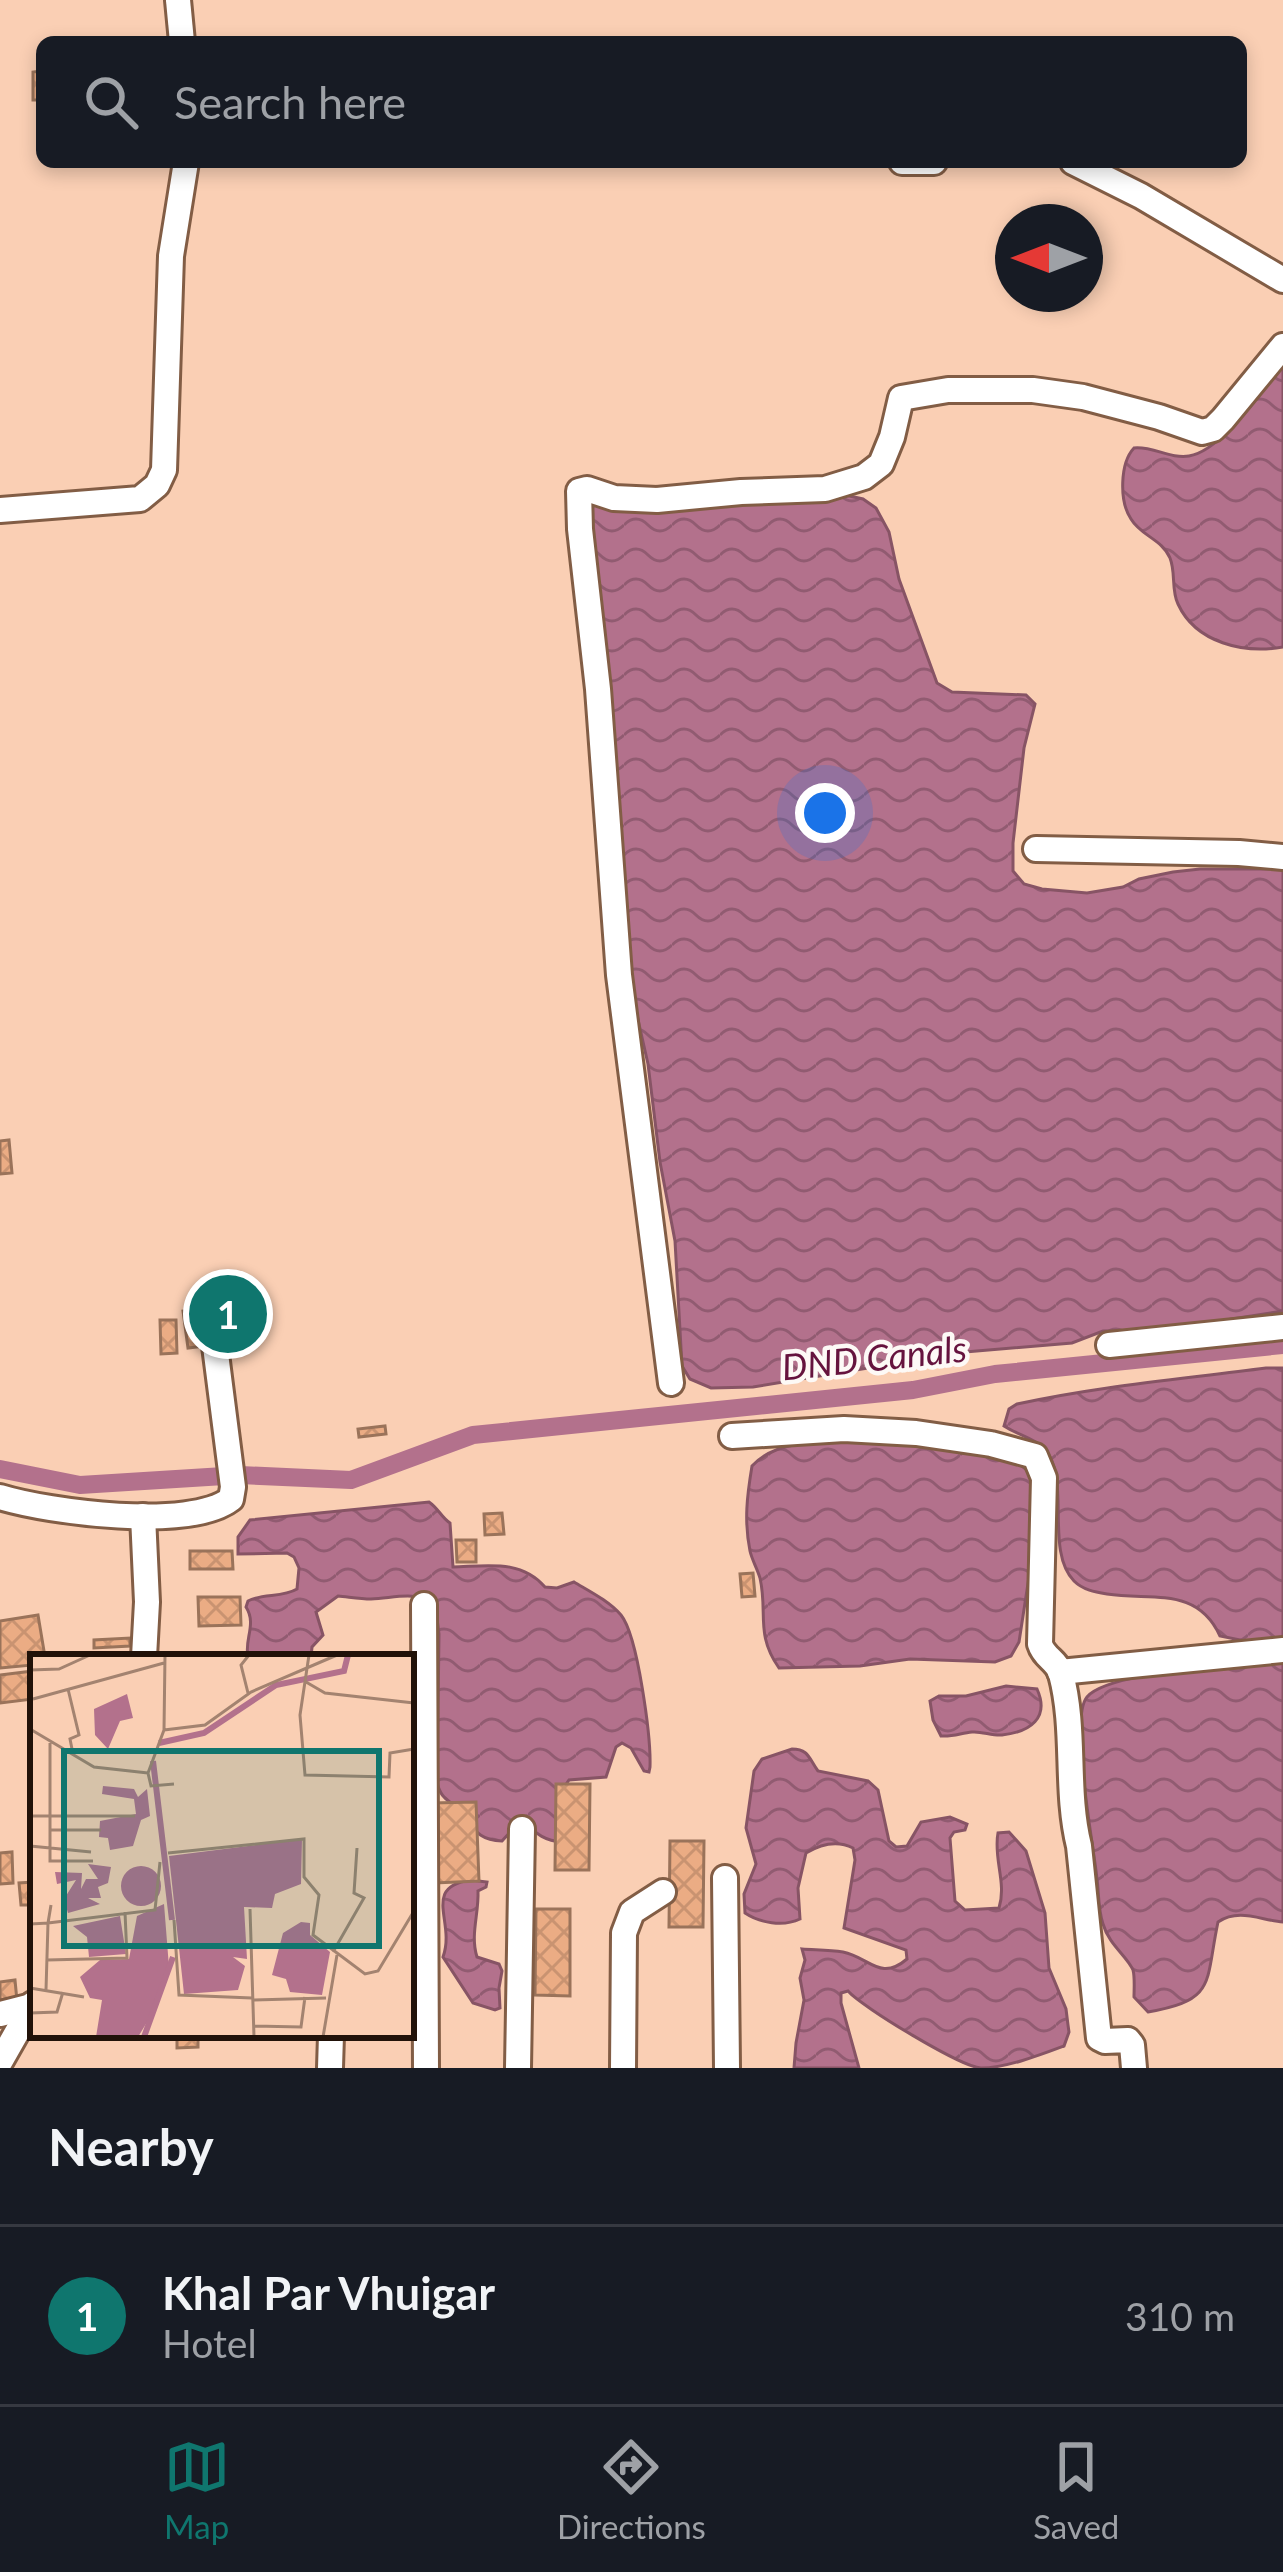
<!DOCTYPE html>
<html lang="en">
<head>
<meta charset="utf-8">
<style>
	:root { --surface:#171b24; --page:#242831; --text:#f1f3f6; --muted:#9ea1a6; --line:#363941; --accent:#0f766e }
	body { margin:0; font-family:Lato,sans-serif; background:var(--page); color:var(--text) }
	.compass { position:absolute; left:995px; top:204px; width:108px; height:108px; border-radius:50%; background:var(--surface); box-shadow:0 6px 18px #0003; rotate:270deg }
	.you { position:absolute; left:825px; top:813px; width:42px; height:42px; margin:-30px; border:9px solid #fff; border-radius:50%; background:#1a73e8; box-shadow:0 0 0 18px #1a73e833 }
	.badge { display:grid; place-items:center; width:78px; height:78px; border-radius:50%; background:var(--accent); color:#fff; font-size:39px; font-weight:700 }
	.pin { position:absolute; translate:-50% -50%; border:6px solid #fff; box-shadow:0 3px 12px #0006 }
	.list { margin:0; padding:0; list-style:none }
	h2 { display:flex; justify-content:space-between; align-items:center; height:156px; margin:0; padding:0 48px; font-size:51px }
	h2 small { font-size:39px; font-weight:400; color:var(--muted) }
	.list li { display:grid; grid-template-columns:78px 1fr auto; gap:36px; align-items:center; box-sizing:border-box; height:180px; padding:0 48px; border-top:3px solid var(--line) }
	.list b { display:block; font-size:45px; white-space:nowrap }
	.list p { margin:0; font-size:39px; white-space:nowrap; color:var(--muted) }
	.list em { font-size:39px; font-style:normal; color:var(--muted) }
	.icon { flex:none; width:66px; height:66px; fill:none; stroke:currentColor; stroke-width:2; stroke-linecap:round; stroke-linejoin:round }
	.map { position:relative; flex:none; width:1283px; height:2068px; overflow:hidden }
	.search { position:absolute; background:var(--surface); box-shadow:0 6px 18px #0003; left:36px; right:36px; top:36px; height:132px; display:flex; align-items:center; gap:30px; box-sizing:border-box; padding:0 42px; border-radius:18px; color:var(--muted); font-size:45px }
	.sheet { height:336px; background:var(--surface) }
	nav { display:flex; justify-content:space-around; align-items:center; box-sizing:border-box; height:168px; border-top:3px solid var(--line); background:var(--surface); font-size:33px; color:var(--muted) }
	nav a { display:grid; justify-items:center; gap:6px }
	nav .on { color:var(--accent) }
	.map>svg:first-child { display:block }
	.water { fill:url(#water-waves); stroke:#875465; stroke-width:3 }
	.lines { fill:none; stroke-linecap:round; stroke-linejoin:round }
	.canal { stroke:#b3718c; stroke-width:18 }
	.building { fill:url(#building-cross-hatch); stroke:#9a735a; stroke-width:3 }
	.minor-casing { stroke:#825d45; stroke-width:30 }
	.minor { stroke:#fff; stroke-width:24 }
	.labels { text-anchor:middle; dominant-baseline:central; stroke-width:9; stroke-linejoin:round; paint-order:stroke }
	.water-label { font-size:36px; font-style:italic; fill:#65133e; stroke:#fdf9f6 }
	.inset-river { fill:none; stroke:#b3718c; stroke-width:6 }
	.inset-road { fill:none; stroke:#a38370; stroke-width:3 }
	.view { fill:#0f766e; fill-opacity:0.15; stroke:#0f766e; stroke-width:6 }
	.inset-edge { fill:none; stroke:#211209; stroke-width:6 }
</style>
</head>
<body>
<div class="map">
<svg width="1283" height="2068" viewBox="0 0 1283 2068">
	<defs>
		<pattern id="water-waves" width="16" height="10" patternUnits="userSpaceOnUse" patternTransform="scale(3)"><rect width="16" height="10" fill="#b3718c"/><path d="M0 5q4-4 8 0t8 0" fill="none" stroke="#915b71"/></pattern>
		<pattern id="building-cross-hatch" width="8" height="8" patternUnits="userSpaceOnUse" patternTransform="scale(3)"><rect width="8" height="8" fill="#ebac84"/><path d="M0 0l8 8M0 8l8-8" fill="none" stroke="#c99371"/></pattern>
	</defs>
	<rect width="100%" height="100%" fill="#facfb4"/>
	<g class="water">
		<path d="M1283,364V647C1244,654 1196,643 1178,604C1171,590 1176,573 1170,558C1162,539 1141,536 1131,519C1119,501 1120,463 1134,448C1153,446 1170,459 1189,456C1222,451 1262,389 1283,364Z"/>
		<polygon points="845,495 863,499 876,508 889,532 899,579 937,683 952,692 1026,695 1035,704 1024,748 1013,843 1013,871 1024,884 1042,889 1087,893 1123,887 1139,879 1173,872 1200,869 1283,869 1283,1311 1161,1330 1103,1331 1072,1343 965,1352 753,1387 711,1388 690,1379 682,1366 675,1241 660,1162 648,1064 622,949 582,498 643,511 672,511 741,502"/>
		<path d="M1266,1368H1283V1640L1255,1643L1220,1636C1197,1586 1153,1601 1107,1594C1095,1592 1083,1590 1074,1581C1044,1550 1072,1478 1044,1448C1034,1438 1016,1434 1004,1426L1009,1409L1017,1404C1099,1386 1183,1379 1266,1368Z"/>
		<path d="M861,1441L956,1449L1014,1460L1027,1470L1033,1482V1551L1019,1642L1011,1656L995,1662L910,1659L860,1666L779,1668C755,1634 768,1613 760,1578C757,1568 752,1560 750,1551C744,1521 747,1496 752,1466C777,1438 825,1442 861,1441Z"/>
		<path d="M429,1502C439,1509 441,1517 450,1523L453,1567C487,1566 521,1559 545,1587L557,1588L574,1582C589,1591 609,1601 621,1615C638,1636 651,1738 650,1767L649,1772L644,1771L631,1748L622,1743L616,1747L606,1777L569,1780L563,1789L562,1842C543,1841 535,1832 521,1820L502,1841C471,1840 475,1822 455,1806C445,1798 441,1797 437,1783L439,1634L435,1603C413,1591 395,1598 371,1599C360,1599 349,1597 338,1596L316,1612L323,1635L312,1647L311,1657L248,1656C244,1640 257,1624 246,1607L248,1601C263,1593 282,1598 297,1589L299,1568L294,1557L287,1553L238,1554V1537L250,1520Z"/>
		<path d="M1283,1662V1922C1260,1920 1239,1908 1218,1922C1205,1983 1217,2000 1148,2012L1134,1997C1134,1990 1135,1977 1133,1970C1127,1956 1109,1945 1103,1924C1098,1909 1099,1894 1097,1879C1094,1847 1069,1718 1087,1697C1109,1671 1246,1664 1283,1662Z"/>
		<path d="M1006,1686L1037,1689C1050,1718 1030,1732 1002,1735C992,1736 982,1731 972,1732C961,1733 953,1737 941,1736L933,1720L930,1701L939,1696H966Z"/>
		<path d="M792,1749C809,1749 809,1759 818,1771L868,1781L878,1790L889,1841L896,1847L907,1846L921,1822L950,1817L967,1824L965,1830L954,1832L950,1838L955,1901L965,1910L999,1908C1007,1883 993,1858 998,1833L1009,1832L1026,1851L1045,1913L1049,1968L1066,2009L1068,2025L1069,2032L1064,2046C1040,2055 1006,2068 981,2068C961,2067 862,2007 848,1991L841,1993V2003L859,2068H794L796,2043L804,2000L800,1978L805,1960L802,1949C815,1950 829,1950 843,1952C869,1957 880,1982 907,1959L906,1950L844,1928L855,1860L853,1848C837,1840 821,1844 806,1853L798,1888L800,1919C783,1927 760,1923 745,1913L744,1894L756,1864L746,1828L754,1771L762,1759Z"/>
		<path d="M470,1880L487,1882L486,1887L478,1891C479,1914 470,1935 477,1957L499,1964L502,1971L499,1988L500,2008L495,2010L473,2003L443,1957C456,1922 421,1888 470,1880Z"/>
	</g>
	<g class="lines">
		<polyline class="canal" points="0,1469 80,1485 240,1475 351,1480 473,1435 913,1390 995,1374 1283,1345"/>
	</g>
	<g class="building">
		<polygon points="42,71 42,100 33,100 33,72"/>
		<polygon points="9,1140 12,1173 0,1174 0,1141"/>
		<polygon points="200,1309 205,1346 188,1348 183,1311"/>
		<polygon points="160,1320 176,1320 177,1353 161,1354"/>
		<polygon points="385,1426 386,1434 359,1437 358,1429"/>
		<polygon points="502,1513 504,1534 485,1535 484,1514"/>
		<polygon points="456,1540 476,1540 476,1562 457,1562"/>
		<polygon points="190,1551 232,1551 233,1569 190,1569"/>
		<polygon points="753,1573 755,1596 742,1597 740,1574"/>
		<polygon points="198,1597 240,1597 241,1625 199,1626"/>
		<polygon points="38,1615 45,1657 33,1657 33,1665 0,1668 0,1621"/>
		<polygon points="130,1638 130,1646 94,1648 94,1640"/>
		<polygon points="33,1671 33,1699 0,1703 0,1675"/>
		<polygon points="556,1784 590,1784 589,1870 555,1870"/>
		<polygon points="476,1802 479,1881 435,1883 432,1803"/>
		<polygon points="670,1841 704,1841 703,1927 669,1927"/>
		<polygon points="12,1852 13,1883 0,1884 0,1853"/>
		<polygon points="33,1882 33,1905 21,1905 19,1883"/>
		<polygon points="536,1909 570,1909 570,1996 535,1995"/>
		<polygon points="15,1980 17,2001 0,2003 0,1982"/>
		<polygon points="198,2035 198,2047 177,2048 177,2036"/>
	</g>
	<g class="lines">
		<defs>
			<g id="minor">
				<polyline points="178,0 182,42"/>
				<polyline points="902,162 934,162"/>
				<polyline points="1073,162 1141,196 1283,280"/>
				<polyline points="0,510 140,499 157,485 164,470 171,256 186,162"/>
				<polyline points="1036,849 1239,853 1283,857"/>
				<polyline points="1109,1345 1283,1327"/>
				<polyline points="671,1383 619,975 598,689 580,529 579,491 587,489 614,498 657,500 741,492 825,489 864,477 881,464 892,437 901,398 948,390 1033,390 1083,397 1159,417 1202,432 1213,429 1223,419 1283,346"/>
				<path d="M732,1436L844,1429L916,1433L991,1444L1035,1456L1044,1478L1040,1644C1044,1658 1057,1660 1061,1674C1076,1730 1065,1790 1079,1846L1099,2038L1105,2041L1128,2040L1132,2045L1134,2068"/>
				<path d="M0,1497C49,1512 190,1531 231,1499L233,1487L215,1346"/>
				<polyline points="143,1516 147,1602 144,1657"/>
				<polyline points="424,1605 426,2068"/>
				<polyline points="1060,1672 1283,1650"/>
				<polyline points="725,1878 727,2068"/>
				<polyline points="0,2014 32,2006"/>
				<polyline points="0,2062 33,2004"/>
				<polyline points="330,2068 331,2035"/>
				<polyline points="518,2068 522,1829"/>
				<polyline points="623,2068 624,1933 632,1912 663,1892"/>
			</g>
		</defs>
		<use href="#minor" class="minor-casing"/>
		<use href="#minor" class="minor"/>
	</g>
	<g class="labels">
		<g class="water-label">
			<text transform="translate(874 1357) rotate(-6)">DND Canals</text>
		</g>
	</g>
	<g transform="translate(30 1654)">
		<rect width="384" height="384" fill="#facfb4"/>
		<path d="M97,40L103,64L90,67L78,95L65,81L64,55ZM73,132L104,135L108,143L117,135L120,162L111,166L103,192L80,196L78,184L69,183L70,167L106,160L104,145L72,140ZM272,185L271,230L245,240L242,254L214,253L217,305L203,303L215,312L208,336L154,340L139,202ZM58,210L81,213L78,229L68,233L71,244H58L70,250L38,259L34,245L46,226L27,230L25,218L52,219L51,235L56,225H68ZM91 232a20 20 0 1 1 40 0a20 20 0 1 1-40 0ZM134,250L139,313L125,355L108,383H66L72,346L60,344L50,323L70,306L99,305L107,262ZM90,262L96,300L59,303L57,283L43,272ZM271,268L280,269V281L300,298L292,341L260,338L256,325L242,321L253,279Z" fill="#b3718c"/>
		<path class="inset-river" d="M129,89L174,79L246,31L314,17L318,1M123,107L142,266M114,383L143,303"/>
		<path class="inset-road" d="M135,1L134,76L118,119L121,132L144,130M279,1L270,61L275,121L359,123L360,99L384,95M0,16L29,15L60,1M276,28L295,39L384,49M38,35L49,81L40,85L43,100M218,39L211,11L219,1M3,45L134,9M0,75L64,113L118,119M134,76L175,71L221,38L307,1M20,89V207H63M0,162H105M19,176H71M0,192L61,198M138,199L274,185V223L289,241L283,281L335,320L348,317L384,257M21,251L18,269L125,256L130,208M220,255L224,383M144,266L149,341L222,344M0,270L18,269L16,336M303,298L334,244L324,239L327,194M17,306L97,304L95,258M0,334L54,343M223,346L296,344M0,359L27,358L33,338M224,372L271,373L275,343M293,383L307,301"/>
		<path class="view" d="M34,97H349V292H34Z"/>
		<rect width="384" height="384" class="inset-edge"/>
	</g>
</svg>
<svg class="compass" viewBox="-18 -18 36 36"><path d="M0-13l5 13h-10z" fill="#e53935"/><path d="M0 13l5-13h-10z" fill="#9ea1a6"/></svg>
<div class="you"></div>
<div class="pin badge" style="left:228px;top:1314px">1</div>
<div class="search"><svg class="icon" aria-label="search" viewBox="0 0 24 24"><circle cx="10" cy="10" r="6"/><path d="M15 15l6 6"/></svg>Search here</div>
</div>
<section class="sheet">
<h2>Nearby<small></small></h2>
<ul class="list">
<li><span class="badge">1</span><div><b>Khal Par Vhuigar</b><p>Hotel</p></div><em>310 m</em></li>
</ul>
</section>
<nav>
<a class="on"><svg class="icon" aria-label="map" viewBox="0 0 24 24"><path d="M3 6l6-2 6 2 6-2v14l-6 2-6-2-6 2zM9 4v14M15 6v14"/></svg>Map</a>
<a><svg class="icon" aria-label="directions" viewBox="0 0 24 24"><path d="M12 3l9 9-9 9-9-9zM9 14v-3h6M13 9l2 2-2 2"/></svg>Directions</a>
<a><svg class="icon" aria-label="saved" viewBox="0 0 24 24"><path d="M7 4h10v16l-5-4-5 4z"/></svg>Saved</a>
</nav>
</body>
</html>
